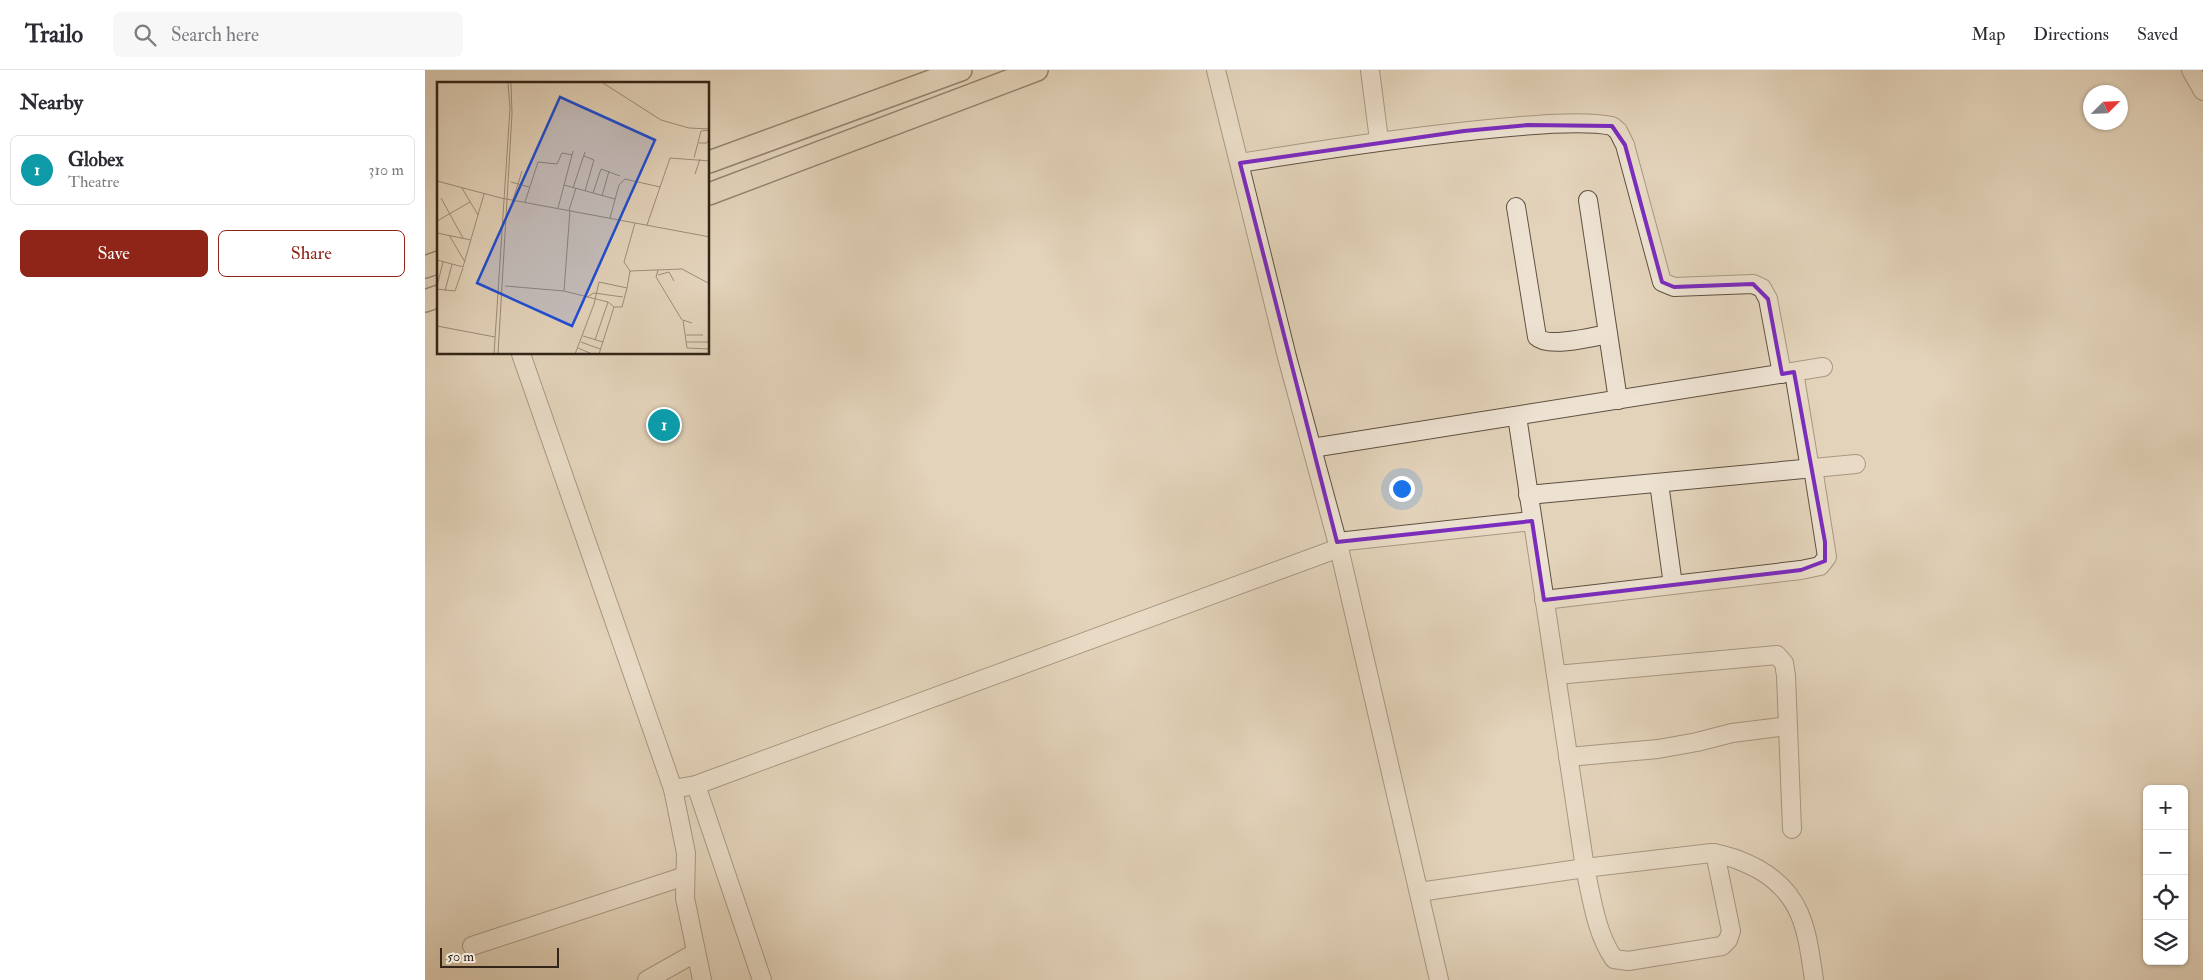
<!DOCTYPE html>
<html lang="en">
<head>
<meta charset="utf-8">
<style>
	:root { --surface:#fff; --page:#f7f7f7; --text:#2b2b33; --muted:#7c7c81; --line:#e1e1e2; --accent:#8f2418 }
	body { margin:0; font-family:"IM FELL Double Pica",serif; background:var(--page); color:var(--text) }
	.controls { position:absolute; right:15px; bottom:15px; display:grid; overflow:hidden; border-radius:8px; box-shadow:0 1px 4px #0004 }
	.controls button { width:45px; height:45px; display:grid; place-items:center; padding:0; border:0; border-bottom:1px solid var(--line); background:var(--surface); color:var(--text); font:25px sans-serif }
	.compass { position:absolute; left:1658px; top:15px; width:45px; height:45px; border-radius:50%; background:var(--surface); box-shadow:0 1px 4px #0004; rotate:66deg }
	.scale { position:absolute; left:15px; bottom:12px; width:119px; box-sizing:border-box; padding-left:5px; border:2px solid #332518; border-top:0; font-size:14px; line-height:18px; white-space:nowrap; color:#332518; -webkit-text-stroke:4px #ede2d2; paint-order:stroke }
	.you { position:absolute; left:976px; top:418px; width:18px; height:18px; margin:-12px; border:4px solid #fff; border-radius:50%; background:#1a73e8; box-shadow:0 0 0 8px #1a73e833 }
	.badge { display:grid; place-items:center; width:32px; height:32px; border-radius:50%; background:var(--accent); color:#fff; font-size:16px; font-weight:700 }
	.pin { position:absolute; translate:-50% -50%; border:2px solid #fff; box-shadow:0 1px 5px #0006 }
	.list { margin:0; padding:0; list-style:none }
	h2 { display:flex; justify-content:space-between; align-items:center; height:65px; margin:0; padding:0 20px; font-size:21px }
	h2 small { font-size:16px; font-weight:400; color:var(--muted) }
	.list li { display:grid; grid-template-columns:32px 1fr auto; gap:15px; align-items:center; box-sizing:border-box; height:70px; margin:0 10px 10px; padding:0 10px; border:1px solid var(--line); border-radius:8px }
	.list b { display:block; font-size:19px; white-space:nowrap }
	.list p { margin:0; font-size:16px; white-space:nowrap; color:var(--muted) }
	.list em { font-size:16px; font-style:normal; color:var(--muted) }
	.actions { display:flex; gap:10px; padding:15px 20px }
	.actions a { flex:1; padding:11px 0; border:1px solid var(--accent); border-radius:8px; text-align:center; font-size:18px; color:var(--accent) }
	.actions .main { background:var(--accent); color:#fff }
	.icon { flex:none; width:28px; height:28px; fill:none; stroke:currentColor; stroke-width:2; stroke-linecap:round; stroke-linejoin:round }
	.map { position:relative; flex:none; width:1778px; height:910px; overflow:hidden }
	header { display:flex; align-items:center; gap:30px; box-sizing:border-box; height:70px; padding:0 25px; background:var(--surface); border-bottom:1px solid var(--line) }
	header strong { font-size:24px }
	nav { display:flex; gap:28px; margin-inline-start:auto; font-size:18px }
	.search { width:350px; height:45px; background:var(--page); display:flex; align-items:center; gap:12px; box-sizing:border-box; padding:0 18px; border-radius:8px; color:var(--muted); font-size:19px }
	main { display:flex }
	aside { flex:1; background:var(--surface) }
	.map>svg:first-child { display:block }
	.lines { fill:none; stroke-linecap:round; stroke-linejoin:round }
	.minor-casing { stroke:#5f5040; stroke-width:20 }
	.major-casing { stroke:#332518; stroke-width:24 }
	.minor { stroke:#ede2d2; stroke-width:18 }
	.major { stroke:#e3d3ba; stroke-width:21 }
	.marked { fill:none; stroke:#7b2cbf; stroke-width:4; stroke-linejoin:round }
	.inset-road { fill:none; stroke:#9d8d79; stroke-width:1 }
	.view { fill:#1d4ed8; fill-opacity:0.15; stroke:#1d4ed8; stroke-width:2.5 }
	.inset-edge { fill:none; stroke:#332518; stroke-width:2.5 }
</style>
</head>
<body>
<header>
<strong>Trailo</strong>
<div class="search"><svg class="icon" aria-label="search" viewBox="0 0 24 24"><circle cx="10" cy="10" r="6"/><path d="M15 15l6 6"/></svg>Search here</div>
<nav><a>Map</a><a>Directions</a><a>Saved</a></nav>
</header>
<main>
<aside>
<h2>Nearby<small></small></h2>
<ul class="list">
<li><span class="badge" style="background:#0f9aa8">1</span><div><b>Globex</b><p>Theatre</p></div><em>310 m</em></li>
</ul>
<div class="actions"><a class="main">Save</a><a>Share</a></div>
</aside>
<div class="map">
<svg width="1778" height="910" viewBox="0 0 1778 910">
	<rect width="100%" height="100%" fill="#e3d3ba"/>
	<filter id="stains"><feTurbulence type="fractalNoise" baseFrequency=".004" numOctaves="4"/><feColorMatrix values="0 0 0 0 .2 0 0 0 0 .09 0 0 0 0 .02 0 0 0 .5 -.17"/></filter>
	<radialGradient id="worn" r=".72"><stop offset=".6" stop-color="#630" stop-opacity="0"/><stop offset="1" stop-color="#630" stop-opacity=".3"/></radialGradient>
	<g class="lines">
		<defs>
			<g id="minor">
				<polyline points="791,0 862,287 914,478 1014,910"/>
				<polyline points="945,0 954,70"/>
				<polyline points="1766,0 1778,21"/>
				<path d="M815,93C901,79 986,66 1074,58C1105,55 1158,50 1187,56L1193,61L1200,75L1237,212L1249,217L1328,214L1337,218L1343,229L1357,304"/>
				<polyline points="1163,130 1193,330"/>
				<path d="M1091,137L1112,267C1123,278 1168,267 1183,264"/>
				<polyline points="96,284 248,719 271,715 914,478"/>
				<polyline points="1369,302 1385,399"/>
				<path d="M1092,346L1160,798C1167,829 1171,863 1189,889L1203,891L1297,876L1303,870L1306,861L1290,783"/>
				<polyline points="887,378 1398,297"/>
				<polyline points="1234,413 1248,515"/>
				<polyline points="1103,425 1431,394"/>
				<polyline points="912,472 1107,451"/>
				<polyline points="1119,530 1376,500 1395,496 1402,487 1388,398"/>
				<polyline points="1131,605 1352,585 1359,593 1361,606 1367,759"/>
				<polyline points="1143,687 1233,679 1272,672 1307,663 1363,656"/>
				<polyline points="271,715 337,910"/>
				<polyline points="248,719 261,783 260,828 277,910"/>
				<path d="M994,822L1160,798L1286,783C1304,785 1317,791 1333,799C1379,825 1382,863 1389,910"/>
				<polyline points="47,876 260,806"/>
				<polyline points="222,910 270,883"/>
			</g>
			<g id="major">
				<polyline points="284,92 536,0"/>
				<polyline points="284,124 612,0"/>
				<polyline points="0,197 14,192"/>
				<polyline points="0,231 14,226"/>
			</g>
		</defs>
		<use href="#minor" class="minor-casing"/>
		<use href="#major" class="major-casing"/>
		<use href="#minor" class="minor"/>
		<use href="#major" class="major"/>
	</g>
	<path d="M0 0H1778V910H0ZM1103,55L1187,56L1200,75L1237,212L1249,217L1328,214L1343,229L1357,304L1369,302L1400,472V491L1376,500L1119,530L1107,451L912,472L815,93L1039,61Z" fill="#e3d3ba" fill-opacity=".55" fill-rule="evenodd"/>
	<path class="marked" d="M1103,55L1187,56L1200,75L1237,212L1249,217L1328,214L1343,229L1357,304L1369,302L1400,472V491L1376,500L1119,530L1107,451L912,472L815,93L1039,61Z"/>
	<g transform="translate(12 12)">
		<rect width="272" height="272" fill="#e3d3ba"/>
		<path class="inset-road" d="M166,1L224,38L252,46L273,47M262,61H270L273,54M147,74L157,78L148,109M257,76L264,49L273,48M258,92L263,77M0,99L64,116L273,155M74,100L92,105M127,103L178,117M25,106L41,133M136,106L148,70M156,111L164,87L183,94M165,114L172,89M4,116L26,156M76,118L85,89M88,120L101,80L120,82L125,71L135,73M121,126L136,69M132,128L139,106M173,136L182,103L188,97L223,105M0,139L33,120M210,143L233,76L273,79M0,151L34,158M12,153L28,180M0,178L26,185L47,112M221,188L219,195L245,238M193,189L245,187L273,202M221,193L232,190L237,199M0,204L6,180M68,204L127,209L133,128M0,207L18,209L26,186M8,209L15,182M127,209L171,220L177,225L162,272M150,215L157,211L186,215M177,225H185L190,206L193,189L187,180L198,141M255,241L246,238L250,266L273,267M0,244L58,255M249,253H266M146,254L166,260M158,258L171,220M144,260L163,267M249,260H273M141,266L155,272M57,272L73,26L71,1M61,272L75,32L74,1M138,272L157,222L162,200L190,206"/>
		<path class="view" d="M123,15L218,58L135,244L40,201Z"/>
		<rect width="272" height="272" class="inset-edge"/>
	</g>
	<rect width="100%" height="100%" filter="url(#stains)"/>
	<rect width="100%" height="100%" fill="url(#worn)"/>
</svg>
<div class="controls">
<button>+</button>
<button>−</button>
<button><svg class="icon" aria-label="locate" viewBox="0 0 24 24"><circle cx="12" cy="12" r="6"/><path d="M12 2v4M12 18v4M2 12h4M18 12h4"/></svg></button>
<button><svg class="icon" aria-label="layers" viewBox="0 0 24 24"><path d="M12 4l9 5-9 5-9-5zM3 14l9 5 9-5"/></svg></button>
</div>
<svg class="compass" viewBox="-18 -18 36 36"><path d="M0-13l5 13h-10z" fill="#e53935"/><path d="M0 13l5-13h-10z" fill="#7c7c81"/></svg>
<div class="scale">50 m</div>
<div class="you"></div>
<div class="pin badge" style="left:239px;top:355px;background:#0f9aa8">1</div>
</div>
</main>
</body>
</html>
